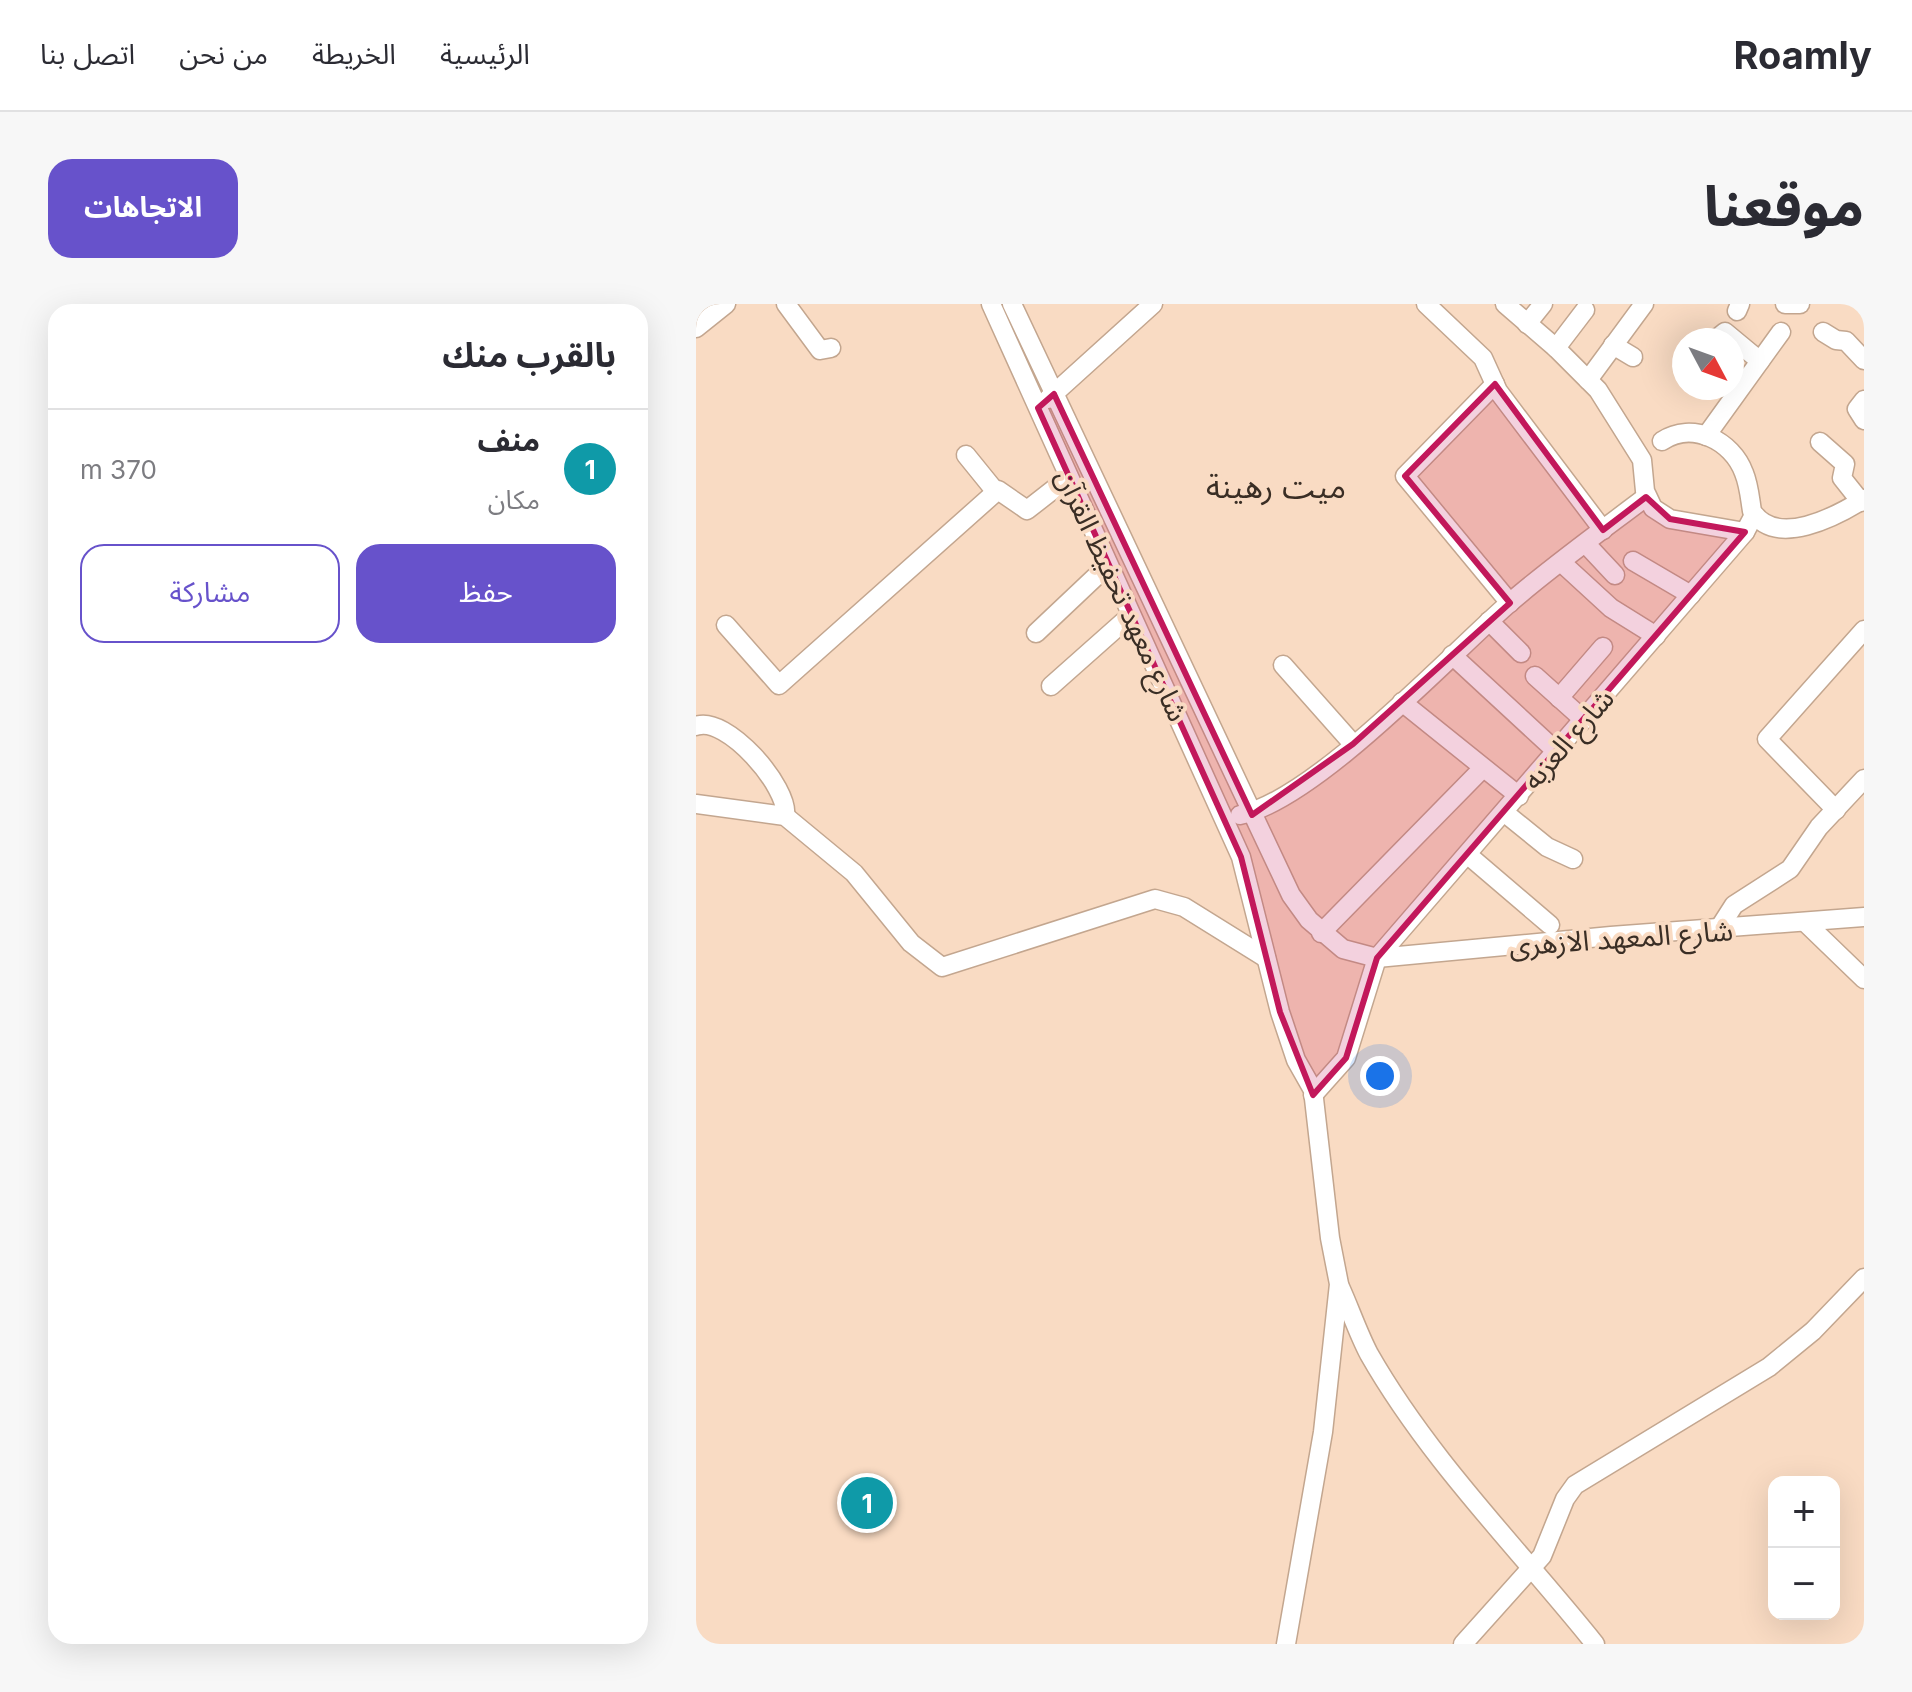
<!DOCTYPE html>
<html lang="ar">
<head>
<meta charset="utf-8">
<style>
	:root { --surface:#fff; --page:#f7f7f7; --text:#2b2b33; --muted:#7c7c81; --line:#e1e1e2; --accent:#6752cb }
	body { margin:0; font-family:Inter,"Noto Sans Arabic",sans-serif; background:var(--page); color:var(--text); direction:rtl }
	.controls { position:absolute; right:24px; bottom:24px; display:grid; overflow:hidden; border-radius:16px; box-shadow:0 8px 32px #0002 }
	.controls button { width:72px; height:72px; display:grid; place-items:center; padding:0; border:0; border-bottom:2px solid var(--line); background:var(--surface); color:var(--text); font:40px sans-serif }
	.compass { position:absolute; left:976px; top:24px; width:72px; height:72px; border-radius:50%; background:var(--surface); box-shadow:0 8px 32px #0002; rotate:131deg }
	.you { position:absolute; left:684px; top:772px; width:28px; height:28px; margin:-20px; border:6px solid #fff; border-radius:50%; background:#1a73e8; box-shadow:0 0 0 12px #1a73e833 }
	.badge { display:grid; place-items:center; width:52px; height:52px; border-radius:50%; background:var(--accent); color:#fff; font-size:26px; font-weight:700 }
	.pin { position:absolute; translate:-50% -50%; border:4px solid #fff; box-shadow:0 2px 8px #0006 }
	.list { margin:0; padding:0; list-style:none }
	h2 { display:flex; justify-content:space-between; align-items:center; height:104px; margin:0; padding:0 32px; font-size:34px }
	h2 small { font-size:26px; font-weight:400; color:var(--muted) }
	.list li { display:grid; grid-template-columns:52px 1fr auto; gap:24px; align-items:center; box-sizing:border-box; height:112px; padding:0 32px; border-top:2px solid var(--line) }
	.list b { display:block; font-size:30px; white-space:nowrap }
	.list p { margin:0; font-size:26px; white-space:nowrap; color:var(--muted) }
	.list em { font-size:26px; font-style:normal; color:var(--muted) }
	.actions { display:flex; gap:16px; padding:24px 32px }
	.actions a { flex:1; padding:18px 0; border:2px solid var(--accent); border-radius:24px; text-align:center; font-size:28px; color:var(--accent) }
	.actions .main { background:var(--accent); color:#fff }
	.map { position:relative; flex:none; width:1168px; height:1340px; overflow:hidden; direction:ltr; border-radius:24px }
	header { display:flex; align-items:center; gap:48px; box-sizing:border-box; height:112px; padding:0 40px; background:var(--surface); border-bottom:2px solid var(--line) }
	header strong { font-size:38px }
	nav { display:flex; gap:44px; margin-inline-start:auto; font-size:28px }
	.intro { display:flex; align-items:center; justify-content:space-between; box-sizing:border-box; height:192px; padding:0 48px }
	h1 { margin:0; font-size:56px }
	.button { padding:20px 36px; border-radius:24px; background:var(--accent); color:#fff; font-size:28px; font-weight:700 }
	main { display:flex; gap:48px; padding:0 48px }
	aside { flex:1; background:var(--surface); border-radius:24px; box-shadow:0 8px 32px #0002 }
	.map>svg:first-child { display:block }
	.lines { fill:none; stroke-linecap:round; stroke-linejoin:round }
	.minor-casing { stroke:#c3a68f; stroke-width:21 }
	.minor { stroke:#fff; stroke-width:18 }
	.marked { fill:#c2185b; fill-opacity:0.2; stroke:#c2185b; stroke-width:6; stroke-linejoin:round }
	.labels { text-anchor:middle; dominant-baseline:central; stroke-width:8; stroke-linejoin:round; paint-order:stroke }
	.street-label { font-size:28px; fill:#3a2e25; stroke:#f9dbc3 }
	.quarter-label { font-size:32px; fill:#3a2e25; stroke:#f9dbc3 }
</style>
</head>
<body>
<header>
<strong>Roamly</strong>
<nav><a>الرئيسية</a><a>الخريطة</a><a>من نحن</a><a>اتصل بنا</a></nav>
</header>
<div class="intro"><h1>موقعنا</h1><a class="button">الاتجاهات</a></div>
<main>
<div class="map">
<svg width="1168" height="1340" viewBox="0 0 1168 1340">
	<rect width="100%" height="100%" fill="#f9dbc3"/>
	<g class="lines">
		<defs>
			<g id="minor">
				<polyline points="90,0 124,46 135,44"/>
				<polyline points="295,0 545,553 584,708 600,756 617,786 634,934 643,980 627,1128 590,1340"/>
				<polyline points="316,0 595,591 613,616 647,645 681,654 915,632 1168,613"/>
				<polyline points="730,0 787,54 802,87 907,226"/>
				<polyline points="809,0 860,44 902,86 946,156 949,187 957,204 974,215 1049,228"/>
				<polyline points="1089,0 1104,0"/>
				<polyline points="1041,7 1044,0"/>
				<polyline points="831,20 847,0"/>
				<polyline points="0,24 30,0"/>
				<polyline points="1127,28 1140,36 1150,37 1168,56"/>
				<polyline points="1019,36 1029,28 1064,57"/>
				<polyline points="917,41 937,53"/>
				<polyline points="860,44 889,6"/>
				<polyline points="892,76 948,0"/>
				<polyline points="799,80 709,172 814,299"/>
				<polyline points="352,95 457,0"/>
				<polyline points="1168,96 1161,105 1168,116"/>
				<polyline points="1010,132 1085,28"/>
				<path d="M966,137C996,117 1036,136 1048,169C1053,181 1054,195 1056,207C1080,245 1141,212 1168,195"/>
				<polyline points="1124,138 1149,160 1146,174 1165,198"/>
				<polyline points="270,151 300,188"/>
				<polyline points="890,240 919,271"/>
				<polyline points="937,257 995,291"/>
				<polyline points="866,259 915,304 960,332"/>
				<polyline points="793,317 825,349"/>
				<polyline points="30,321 83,381 302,186 331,206 372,174"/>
				<polyline points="340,329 412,261"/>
				<polyline points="756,351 861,448"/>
				<polyline points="587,361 657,440"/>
				<polyline points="839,372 888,416"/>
				<polyline points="355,382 435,311"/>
				<polyline points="863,394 907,343"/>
				<polyline points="706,398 823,492"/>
				<path d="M0,422C30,410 94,484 89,512"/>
				<polyline points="0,500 89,512 158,569 215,639 246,663 459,595 488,603 570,654"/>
				<polyline points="1140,506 1071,435 1168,326"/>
				<polyline points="809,509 851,543 877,555"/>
				<path d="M544,511C618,496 750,355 810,302C852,265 905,227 950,193"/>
				<polyline points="772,551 854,621"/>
				<polyline points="1111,620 1168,675"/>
				<polyline points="1022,626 1038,601 1094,565 1123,523 1168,475"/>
				<polyline points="625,629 787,464"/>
				<polyline points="617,791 650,754 681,654 1049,228 1058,211"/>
				<path d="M644,983C654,1005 662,1029 673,1050C734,1157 823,1245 899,1340"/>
				<polyline points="767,1340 846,1252 869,1195 879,1181 1073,1063 1117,1027 1168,974"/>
			</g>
		</defs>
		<use href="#minor" class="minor-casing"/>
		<use href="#minor" class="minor"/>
	</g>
	<path class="marked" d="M799,80L907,226L950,193L974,215L1049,228L681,654L650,754L617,791L584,708L545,553L342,104L358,90L556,511L657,440L814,299L709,172Z"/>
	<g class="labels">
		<g class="street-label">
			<text transform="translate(426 291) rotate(65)">شارع معهد تحفيظ القرآن</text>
			<text transform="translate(872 435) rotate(-49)">شارع العزبه</text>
			<text transform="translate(925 634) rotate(-4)">شارع المعهد الازهرى</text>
		</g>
		<g class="quarter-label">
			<text x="580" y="182">ميت رهينة</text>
		</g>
	</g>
</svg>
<div class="controls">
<button>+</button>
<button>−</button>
</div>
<svg class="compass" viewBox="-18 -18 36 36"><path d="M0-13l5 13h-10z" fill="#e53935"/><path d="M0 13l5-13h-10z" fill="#7c7c81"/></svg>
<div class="you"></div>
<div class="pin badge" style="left:171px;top:1199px;background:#0f9aa8">1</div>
</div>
<aside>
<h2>بالقرب منك<small></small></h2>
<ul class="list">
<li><span class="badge" style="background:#0f9aa8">1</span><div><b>منف</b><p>مكان</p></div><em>370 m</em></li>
</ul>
<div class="actions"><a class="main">حفظ</a><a>مشاركة</a></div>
</aside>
</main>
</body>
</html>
